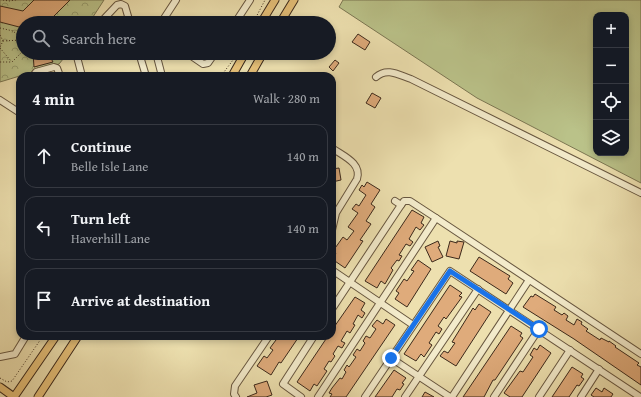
<!DOCTYPE html>
<html lang="en">
<head>
<meta charset="utf-8">
<style>
	:root { --surface:#171b24; --page:#20242c; --text:#f1f3f6; --muted:#9ea1a6; --line:#363941 }
	body { margin:0; font-family:"Gentium Book Plus",serif; background:var(--page); color:var(--text) }
	.controls { position:absolute; right:12px; top:12px; display:grid; overflow:hidden; border-radius:8px; box-shadow:0 2px 6px #0003 }
	.controls button { width:36px; height:36px; display:grid; place-items:center; padding:0; border:0; border-bottom:1px solid var(--line); background:var(--surface); color:var(--text); font:20px sans-serif }
	.stop { position:absolute; width:12px; height:12px; margin:-9px; border:3px solid #1a73e8; border-radius:50%; background:#fff }
	.stop.end { background:#1a73e8; border-color:#fff; box-shadow:0 1px 4px #0008 }
	.list { margin:0; padding:0; list-style:none }
	h2 { display:flex; justify-content:space-between; align-items:center; height:52px; margin:0; padding:0 16px; font-size:17px }
	h2 small { font-size:13px; font-weight:400; color:var(--muted) }
	.list li { display:grid; grid-template-columns:26px 1fr auto; gap:12px; align-items:center; box-sizing:border-box; height:64px; margin:0 8px 8px; padding:0 8px; border:1px solid var(--line); border-radius:12px }
	.list b { display:block; font-size:15px; white-space:nowrap }
	.list p { margin:0; font-size:13px; white-space:nowrap; color:var(--muted) }
	.list em { font-size:13px; font-style:normal; color:var(--muted) }
	.icon { flex:none; width:22px; height:22px; fill:none; stroke:currentColor; stroke-width:2; stroke-linecap:round; stroke-linejoin:round }
	.map { position:relative; flex:none; width:641px; height:397px; overflow:hidden }
	.search { position:absolute; background:var(--surface); box-shadow:0 2px 6px #0003; left:16px; top:16px; width:320px; height:44px; display:flex; align-items:center; gap:10px; box-sizing:border-box; padding:0 14px; border-radius:22px; color:var(--muted); font-size:15px }
	.panel { position:absolute; background:var(--surface); box-shadow:0 2px 6px #0003; left:16px; top:72px; width:320px; height:268px; border-radius:12px }
	.map>svg:first-child { display:block }
	.green { fill:#bac289; stroke:#7b7652; fill-rule:evenodd }
	.forest { fill:url(#forest-crowns); stroke:#7b7652 }
	.building { fill:#dfab7b; stroke:#3c291b }
	.lines { fill:none; stroke-linecap:round; stroke-linejoin:round }
	.minor-casing { stroke:#685740; stroke-width:8 }
	.major-casing { stroke:#3c291b; stroke-width:9 }
	.path { stroke:#3c291b; stroke-width:1; stroke-dasharray:1 2; stroke-linecap:butt }
	.minor { stroke:#f3ebcb; stroke-width:6 }
	.major { stroke:#e6c078; stroke-width:7 }
	.route { stroke:#1a73e8; stroke-width:5 }
</style>
</head>
<body>
<div class="map">
<svg width="641" height="397" viewBox="0 0 641 397">
	<defs>
		<pattern id="forest-crowns" width="20" height="18" patternUnits="userSpaceOnUse"><rect width="20" height="18" fill="#bac289"/><path d="M2 6a3 3 0 1 1 6 0M12 15a3 3 0 1 1 6 0" fill="none" stroke="#989e6f"/></pattern>
	</defs>
	<rect width="100%" height="100%" fill="#ede0af"/>
	<filter id="stains"><feTurbulence type="fractalNoise" baseFrequency=".005" numOctaves="4"/><feColorMatrix values="0 0 0 0 .2 0 0 0 0 .09 0 0 0 0 .02 0 0 0 .5 -.17"/></filter>
	<radialGradient id="worn" r=".72"><stop offset=".6" stop-color="#630" stop-opacity="0"/><stop offset="1" stop-color="#630" stop-opacity=".3"/></radialGradient>
	<path class="green" d="M343,0H641V183L477,98L339,7ZM596,15H626V153H596Z"/>
	<polygon class="forest" points="0,0 104,0 89,23 23,23 23,53 68,53 59,64 0,82"/>
	<g class="building">
		<polygon points="34,0 70,0 47,23 23,23 23,28 0,22 0,6 23,11"/>
		<polygon points="358,34 370,42 365,50 352,42"/>
		<polygon points="33,53 48,53 53,62 34,67"/>
		<polygon points="335,60 339,63 333,71 329,67"/>
		<polygon points="372,93 381,98 375,108 366,103"/>
		<polygon points="339,168 341,180 332,182 332,169"/>
		<polygon points="367,182 380,190 371,204 375,207 366,221 371,224 360,240 363,241 345,268 332,259 336,253 333,251 343,237 347,240 354,231 348,227 358,213 352,209 356,204 359,206 366,195 359,190 362,185 364,187"/>
		<polygon points="412,210 424,217 421,223 424,225 420,230 416,227 409,239 413,242 410,246 406,244 399,255 402,256 399,261 397,260 391,268 393,270 385,284 381,281 377,288 365,281"/>
		<polygon points="438,241 440,246 438,247 443,257 432,262 425,247"/>
		<polygon points="450,241 457,243 457,241 464,242 459,259 446,256"/>
		<polygon points="479,257 510,276 508,279 513,283 506,294 470,271"/>
		<polygon points="418,260 431,269 407,307 395,299 399,293 396,291 404,279 407,281 414,271 411,270"/>
		<polygon points="450,285 462,293 459,296 462,297 446,319 444,317 438,326 442,329 439,334 436,332 429,343 432,345 424,357 421,354 416,361 404,354"/>
		<polygon points="535,294 556,307 554,310 562,315 564,313 568,316 566,320 574,325 577,319 582,322 581,324 588,329 586,331 600,340 601,338 609,342 609,341 616,346 615,347 639,363 637,365 641,367 641,385 574,339 523,307 531,296 533,297"/>
		<polygon points="355,297 365,303 361,310 365,313 362,318 358,315 353,324 355,325 350,333 347,331 341,341 345,343 342,348 338,346 333,354 335,356 331,362 329,361 324,369 327,371 317,386 314,384 310,391 297,382 328,336 332,336 332,330"/>
		<polygon points="479,304 491,312 456,366 440,356 444,351 448,353 455,343 452,342 470,313 473,308 475,310"/>
		<polygon points="386,319 395,325 346,397 330,397 332,394 329,393 332,388 340,378 342,379 346,372 344,370 347,365 349,367 356,357 353,355 357,349 360,351 365,343 363,341 366,336 370,338 376,329 372,326 377,320 383,324"/>
		<polygon points="511,326 522,333 520,336 523,338 495,380 493,380 484,397 463,397"/>
		<polygon points="279,336 295,336 298,338 281,363 279,362 271,375 257,366 264,356 267,358 273,350 270,348"/>
		<polygon points="540,345 551,353 522,397 510,397 504,393 520,371 523,372 533,357 530,355 534,348 537,350"/>
		<polygon points="572,367 583,374 581,377 584,379 579,386 577,385 569,397 552,397"/>
		<polygon points="394,370 406,378 402,383 404,384 400,390 397,389 392,397 375,397"/>
		<polygon points="267,381 272,395 266,397 247,397 257,393 254,385"/>
		<polygon points="596,388 602,392 604,388 613,394 611,397 594,397 591,395"/>
		<polygon points="425,392 434,397 422,397"/>
	</g>
	<g class="lines">
		<defs>
			<g id="minor">
				<polyline points="100,23 117,5 121,4 125,6 130,23"/>
				<polyline points="161,23 176,0"/>
				<polyline points="235,23 250,0"/>
				<polyline points="76,53 82,76"/>
				<polyline points="139,53 146,76"/>
				<polyline points="156,53 162,76"/>
				<polyline points="187,53 203,64 208,63 215,53"/>
				<polyline points="33,76 36,72 54,67 57,68 60,76"/>
				<path d="M376,77C387,67 399,75 411,79L641,193"/>
				<polyline points="0,100 20,113"/>
				<path d="M332,148C343,156 362,163 357,179L336,213L332,230"/>
				<polyline points="401,205 404,201 410,201 436,218"/>
				<polyline points="332,270 413,325"/>
				<polyline points="332,309 401,205 395,201"/>
				<polyline points="0,357 15,354 26,336"/>
				<polyline points="391,358 450,397"/>
				<polyline points="236,397 234,394 235,386 269,336"/>
				<polyline points="301,397 283,384 314,336"/>
				<polyline points="318,397 436,218 641,354"/>
				<polyline points="365,397 450,271 640,397"/>
				<polyline points="405,397 478,289"/>
				<polyline points="452,397 529,280"/>
				<polyline points="494,397 539,329"/>
				<polyline points="539,397 570,350"/>
				<polyline points="581,397 599,369"/>
			</g>
			<g id="major">
				<polyline points="261,23 275,0"/>
				<polyline points="280,23 294,0"/>
				<polyline points="232,76 245,53"/>
				<polyline points="250,76 263,53"/>
				<polyline points="0,387 14,397"/>
				<polyline points="14,397 56,336"/>
				<polyline points="38,397 78,336"/>
			</g>
		</defs>
		<use href="#minor" class="minor-casing"/>
		<use href="#major" class="major-casing"/>
		<g class="path">
			<polyline points="3,0 9,1 16,0"/>
			<polyline points="253,23 265,0"/>
			<polyline points="0,28 13,31 21,38 22,52 12,62 0,62"/>
			<polyline points="0,35 3,41 0,47"/>
			<polyline points="3,41 21,40"/>
			<polyline points="0,48 11,61"/>
			<polyline points="221,76 236,56"/>
			<polyline points="0,378 7,382 12,381 43,336"/>
		</g>
		<use href="#minor" class="minor"/>
		<use href="#major" class="major"/>
	</g>
	<g class="lines">
		<polyline class="route" points="391,358 450,271 539,329"/>
	</g>
	<rect width="100%" height="100%" filter="url(#stains)"/>
	<rect width="100%" height="100%" fill="url(#worn)"/>
</svg>
<div class="controls">
<button>+</button>
<button>−</button>
<button><svg class="icon" aria-label="locate" viewBox="0 0 24 24"><circle cx="12" cy="12" r="6"/><path d="M12 2v4M12 18v4M2 12h4M18 12h4"/></svg></button>
<button><svg class="icon" aria-label="layers" viewBox="0 0 24 24"><path d="M12 4l9 5-9 5-9-5zM3 14l9 5 9-5"/></svg></button>
</div>
<div class="stop" style="left:539px;top:329px"></div>
<div class="stop end" style="left:391px;top:358px"></div>
<div class="search"><svg class="icon" aria-label="search" viewBox="0 0 24 24"><circle cx="10" cy="10" r="6"/><path d="M15 15l6 6"/></svg>Search here</div>
<section class="panel">
<h2>4 min<small>Walk · 280 m</small></h2>
<ul class="list">
<li><svg class="icon" aria-label="ahead" viewBox="0 0 24 24"><path d="M12 20V5M6 11l6-6 6 6"/></svg><div><b>Continue</b><p>Belle Isle Lane</p></div><em>140 m</em></li>
<li><svg class="icon" aria-label="left" viewBox="0 0 24 24"><path d="M17 20v-9H6M10 6l-5 5 5 5"/></svg><div><b>Turn left</b><p>Haverhill Lane</p></div><em>140 m</em></li>
<li><svg class="icon" aria-label="arrive" viewBox="0 0 24 24"><path d="M6 21V4h12l-3 4 3 4H6"/></svg><div><b>Arrive at destination</b></div></li>
</ul>
</section>
</div>
</body>
</html>
